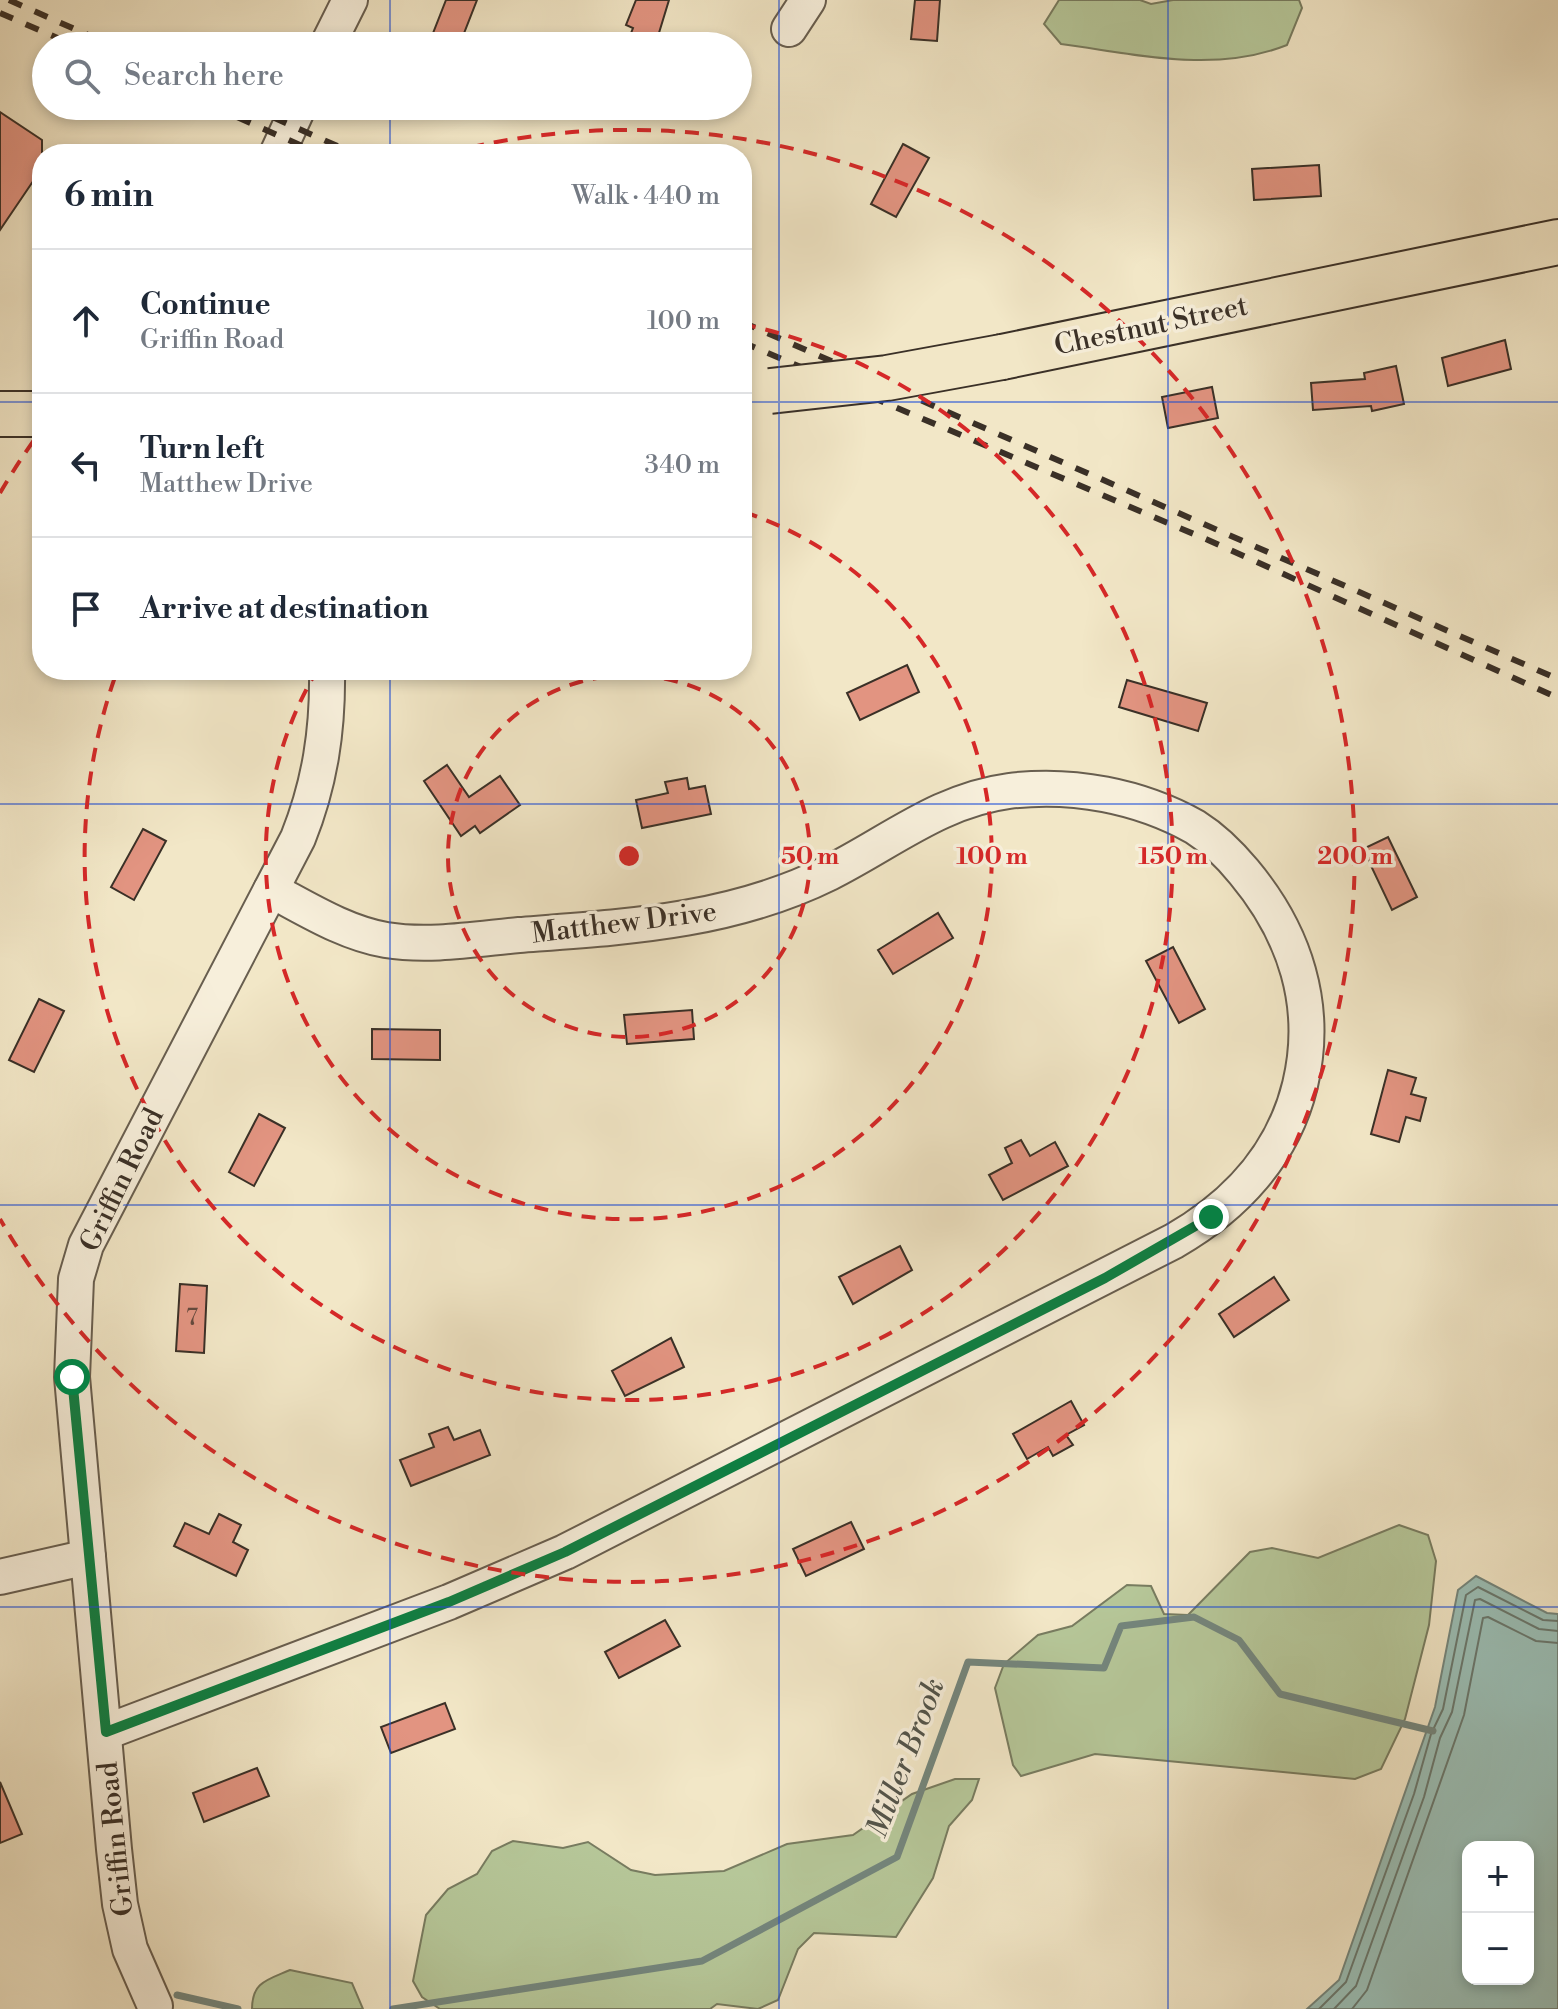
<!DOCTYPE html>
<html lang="en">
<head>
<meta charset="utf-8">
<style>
	:root { --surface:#fff; --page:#f2f2f3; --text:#1f2937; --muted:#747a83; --line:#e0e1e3 }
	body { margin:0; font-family:"Libre Bodoni",serif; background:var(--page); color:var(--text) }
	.controls { position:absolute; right:24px; bottom:24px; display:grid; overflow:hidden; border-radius:16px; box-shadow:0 4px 12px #0003 }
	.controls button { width:72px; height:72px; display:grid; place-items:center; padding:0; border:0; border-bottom:2px solid var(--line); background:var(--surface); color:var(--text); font:40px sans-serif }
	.stop { position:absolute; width:24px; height:24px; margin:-18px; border:6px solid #0b8043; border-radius:50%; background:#fff }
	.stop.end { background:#0b8043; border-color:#fff; box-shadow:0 2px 8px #0008 }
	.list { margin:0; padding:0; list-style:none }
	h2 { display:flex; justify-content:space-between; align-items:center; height:104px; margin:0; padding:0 32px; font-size:34px }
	h2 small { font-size:26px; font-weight:400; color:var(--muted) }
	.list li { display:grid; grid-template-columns:52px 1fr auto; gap:24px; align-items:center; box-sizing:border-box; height:144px; padding:0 32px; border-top:2px solid var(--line) }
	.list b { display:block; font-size:30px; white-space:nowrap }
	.list p { margin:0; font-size:26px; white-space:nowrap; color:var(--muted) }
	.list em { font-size:26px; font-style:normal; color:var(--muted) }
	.icon { flex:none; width:44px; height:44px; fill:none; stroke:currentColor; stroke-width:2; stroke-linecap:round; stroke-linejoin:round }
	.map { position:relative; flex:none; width:1558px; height:2009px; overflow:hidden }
	.search { position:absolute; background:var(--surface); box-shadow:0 4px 12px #0003; left:32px; top:32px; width:720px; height:88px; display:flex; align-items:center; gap:20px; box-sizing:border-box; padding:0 28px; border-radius:44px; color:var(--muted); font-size:30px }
	.panel { position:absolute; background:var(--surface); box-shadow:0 4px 12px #0003; left:32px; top:144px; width:720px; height:536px; border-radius:32px }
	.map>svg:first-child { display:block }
	.green { fill:#b6c799; stroke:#787c60; stroke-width:2 }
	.water { fill:#9bbfb6; stroke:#74867d; stroke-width:2; fill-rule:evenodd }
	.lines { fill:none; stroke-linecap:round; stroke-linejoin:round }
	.shore { stroke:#6a786e; stroke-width:2 }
	.stream { stroke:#74867d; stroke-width:7 }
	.building { fill:#e29481; stroke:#3a3027; stroke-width:2 }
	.minor-casing { stroke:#685e4f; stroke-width:38 }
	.major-casing { stroke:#3a3027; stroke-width:48 }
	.minor { stroke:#f7efdb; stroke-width:34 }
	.major { stroke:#f2e7c7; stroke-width:44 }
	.rail { stroke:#3a3027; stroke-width:6; stroke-dasharray:14 14; stroke-linecap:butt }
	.major-bridge-casing { stroke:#3a3027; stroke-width:48; stroke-linecap:butt }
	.major-bridge { stroke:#f2e7c7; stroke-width:44 }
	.route { stroke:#0b8043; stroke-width:10 }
	.grid { fill:none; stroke:#1d4ed8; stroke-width:2; stroke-opacity:0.55 }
	.ring { fill:none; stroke:#d62828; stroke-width:4; stroke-dasharray:14 10 }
	.labels { text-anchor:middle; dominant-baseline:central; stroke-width:7; stroke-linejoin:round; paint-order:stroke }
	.number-label { font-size:24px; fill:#64493e }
	.street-label { font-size:28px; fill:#3a3027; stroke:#f7efdb }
	.water-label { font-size:30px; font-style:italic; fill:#52544b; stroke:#f7efdb }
	.centre { fill:#d62828; stroke:#f7efdb; stroke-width:4 }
	.ring-label { font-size:24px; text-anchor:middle; font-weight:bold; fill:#d62828; stroke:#f7efdb; stroke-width:7; stroke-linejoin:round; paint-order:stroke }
</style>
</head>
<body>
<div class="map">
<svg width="1558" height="2009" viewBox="0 0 1558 2009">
	<rect width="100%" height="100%" fill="#f2e7c7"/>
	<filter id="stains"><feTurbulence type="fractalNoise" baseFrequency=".0025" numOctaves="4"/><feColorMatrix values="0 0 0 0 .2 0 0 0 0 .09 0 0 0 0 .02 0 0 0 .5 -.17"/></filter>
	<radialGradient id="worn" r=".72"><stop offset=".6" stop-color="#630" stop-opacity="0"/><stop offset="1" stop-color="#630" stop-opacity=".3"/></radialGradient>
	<g class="green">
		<path d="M1059,0H1140L1151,4L1173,0H1299L1302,8L1287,45C1214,74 1137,54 1061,44L1044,24Z"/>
		<polygon points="1399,1525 1428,1535 1436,1561 1429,1625 1405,1719 1381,1769 1355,1779 1095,1754 1021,1776 1013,1765 995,1688 1004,1664 1038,1635 1072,1626 1127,1585 1151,1586 1164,1614 1188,1615 1250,1552 1272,1548 1318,1558"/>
		<polygon points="955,1779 979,1779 972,1800 949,1826 933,1878 896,1937 814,1933 798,1949 778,2000 758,2009 717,2004 710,2009 440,2009 422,1997 413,1981 426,1915 448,1889 477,1874 492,1851 513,1841 563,1848 588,1842 631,1870 655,1875 724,1871 787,1844 853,1835 912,1794"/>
		<path d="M290,1970L352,1983L363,2009H252C252,1982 267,1980 290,1970Z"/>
	</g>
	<path class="water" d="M1476,1576L1547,1613L1558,1614V2009H1307L1339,1980L1435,1707L1458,1590ZM1468,1847H1528V1979H1468Z"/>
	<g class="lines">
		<g class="shore">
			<polyline points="1319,2009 1346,1982 1414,1794 1431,1734 1443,1709 1466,1595 1478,1587 1543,1620 1558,1621"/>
			<polyline points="1334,2009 1356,1986 1424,1797 1440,1738 1452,1712 1475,1600 1480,1599 1539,1629 1558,1631"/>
			<polyline points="1352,2009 1367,1990 1464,1715 1483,1618 1488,1617 1536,1641 1558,1643"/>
		</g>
		<g class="stream">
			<polyline points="177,1995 238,2009"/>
			<polyline points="393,2009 702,1961 897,1857 968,1662 1104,1668 1121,1626 1194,1617 1239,1640 1280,1694 1433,1731"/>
		</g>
	</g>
	<g class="building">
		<polygon points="446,0 477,0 459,46 428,46"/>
		<polygon points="636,0 669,0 655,46 626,46 633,28 626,25"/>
		<polygon points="915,0 940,0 937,41 911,39"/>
		<polygon points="0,112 42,140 42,168 0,230"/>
		<polygon points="903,144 929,158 896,217 871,204"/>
		<polygon points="1319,165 1321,196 1254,200 1252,169"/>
		<polygon points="1505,340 1511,369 1448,386 1442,358"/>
		<polygon points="1396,366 1404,404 1372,411 1371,406 1313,410 1311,383 1365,379 1364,373"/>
		<polygon points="1212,387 1218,418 1168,428 1162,397"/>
		<polygon points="907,665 919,692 860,720 847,693"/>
		<polygon points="1127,680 1207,703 1198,731 1119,707"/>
		<polygon points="447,765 469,797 500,776 520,805 480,833 475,826 461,836 424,781"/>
		<polygon points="687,778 689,789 705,786 711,814 642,828 636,800 668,793 665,782"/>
		<polygon points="143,829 166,841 134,900 111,887"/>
		<polygon points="1388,837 1417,897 1392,910 1363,849"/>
		<polygon points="938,913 953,938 893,974 878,950"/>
		<polygon points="1173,947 1205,1009 1179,1023 1146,961"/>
		<polygon points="39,999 64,1011 34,1072 9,1060"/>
		<polygon points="692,1010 694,1039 627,1044 624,1015"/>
		<polygon points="372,1029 440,1030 440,1060 372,1059"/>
		<polygon points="1388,1070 1416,1078 1411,1094 1426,1098 1420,1121 1406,1117 1399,1142 1371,1134"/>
		<polygon points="259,1114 285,1128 254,1186 229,1172"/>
		<polygon points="1021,1140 1030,1156 1055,1142 1068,1166 1003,1200 989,1175 1012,1163 1005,1148"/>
		<polygon points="900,1246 912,1270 853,1304 839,1277"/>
		<polygon points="1274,1277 1289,1300 1234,1337 1219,1314"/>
		<polygon points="180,1284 207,1286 204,1353 176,1351"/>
		<polygon points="671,1338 684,1367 625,1396 612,1371"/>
		<polygon points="1071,1401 1084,1425 1066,1435 1073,1445 1053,1456 1048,1447 1027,1459 1013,1434"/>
		<polygon points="448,1427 454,1440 480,1430 490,1455 411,1486 400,1460 434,1447 429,1434"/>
		<polygon points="219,1514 241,1525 233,1542 248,1550 236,1576 174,1546 185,1523 209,1534"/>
		<polygon points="851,1522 864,1549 806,1576 793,1549"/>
		<polygon points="665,1620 680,1646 619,1678 605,1652"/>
		<polygon points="445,1703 455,1729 391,1753 381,1727"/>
		<polygon points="257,1768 269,1796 204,1822 193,1793"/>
		<polygon points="0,1782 22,1834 0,1843"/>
	</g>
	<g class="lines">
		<defs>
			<g id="minor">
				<polyline points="789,29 808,0"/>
				<polyline points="327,46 350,0"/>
				<polyline points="277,154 299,106"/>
				<polyline points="0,1577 88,1557"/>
				<path d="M106,1732L449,1602L565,1552L1174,1241C1235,1206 1283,1155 1300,1085C1319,1006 1295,933 1244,872C1230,855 1214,839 1195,827C1140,796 1072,783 1009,791C940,800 889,843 829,873C730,922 626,927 519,935C476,939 429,947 386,940C345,933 307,909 271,890"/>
				<path d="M155,2006L130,1949L120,1904L114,1849L72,1377L76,1279L86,1245L298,838C320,783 328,730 327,670"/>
			</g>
			<g id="major">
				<polyline points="1002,357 1558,242"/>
				<polyline points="0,414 42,414"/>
			</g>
		</defs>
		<use href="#minor" class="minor-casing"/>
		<use href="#major" class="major-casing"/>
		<use href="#minor" class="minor"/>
		<use href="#major" class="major"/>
		<g class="rail">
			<polyline points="9,0 113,46"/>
			<polyline points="0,13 76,46"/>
			<polyline points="212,106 320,154"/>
			<polyline points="248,106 355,154"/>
			<polyline points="742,322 1558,679"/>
			<polyline points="742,342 1208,540 1558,698"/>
		</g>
		<defs>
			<polyline id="major-bridge" points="770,391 887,378 1002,357"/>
		</defs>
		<use href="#major-bridge" class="major-bridge-casing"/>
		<use href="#major-bridge" class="major-bridge"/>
	</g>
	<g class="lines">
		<polyline class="route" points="72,1377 106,1732 449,1602 565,1552 1105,1278 1211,1217"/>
	</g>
	<path class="grid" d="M390,0V46M779,0V2009M1168,0V2009M390,106V154M0,402H42M742,402H1558M390,670V2009M0,804H1558M0,1205H1558M0,1607H1558"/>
	<g class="ring">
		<circle cx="629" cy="856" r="181"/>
		<path d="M744 512A363 363 0 1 1 316 672"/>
		<path d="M742 324A544 544 0 1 1 116 674"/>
		<path d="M0 493A726 726 0 0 1 42 429M447 153A726 726 0 1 1 0 1219"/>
	</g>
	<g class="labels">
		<g class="number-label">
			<text x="192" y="1318">7</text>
		</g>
		<g class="street-label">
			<text transform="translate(1151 326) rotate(-12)">Chestnut Street</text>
			<text transform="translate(624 923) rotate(-7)">Matthew Drive</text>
			<text transform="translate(122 1180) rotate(-64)">Griffin Road</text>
			<text transform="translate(116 1839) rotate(-96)">Griffin Road</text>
		</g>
		<g class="water-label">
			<text transform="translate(906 1758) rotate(-69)">Miller Brook</text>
		</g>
	</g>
	<circle cx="629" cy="856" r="12" class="centre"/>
	<g class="ring-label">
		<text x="810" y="864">50 m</text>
		<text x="992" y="864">100 m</text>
		<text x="1173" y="864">150 m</text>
		<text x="1355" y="864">200 m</text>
	</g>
	<rect width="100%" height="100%" filter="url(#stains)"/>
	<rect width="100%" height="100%" fill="url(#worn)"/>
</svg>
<div class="controls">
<button>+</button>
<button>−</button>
</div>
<div class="stop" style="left:72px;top:1377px"></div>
<div class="stop end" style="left:1211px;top:1217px"></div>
<div class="search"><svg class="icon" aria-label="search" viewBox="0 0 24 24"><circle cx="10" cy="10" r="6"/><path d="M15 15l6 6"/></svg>Search here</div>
<section class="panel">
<h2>6 min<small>Walk · 440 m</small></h2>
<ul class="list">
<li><svg class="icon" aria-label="ahead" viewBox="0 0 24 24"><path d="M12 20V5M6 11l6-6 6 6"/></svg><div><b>Continue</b><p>Griffin Road</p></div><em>100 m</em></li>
<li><svg class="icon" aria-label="left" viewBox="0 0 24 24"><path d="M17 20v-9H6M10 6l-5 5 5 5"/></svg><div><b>Turn left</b><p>Matthew Drive</p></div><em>340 m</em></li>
<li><svg class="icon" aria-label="arrive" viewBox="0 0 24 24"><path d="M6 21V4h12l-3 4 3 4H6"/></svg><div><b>Arrive at destination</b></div></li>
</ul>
</section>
</div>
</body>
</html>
